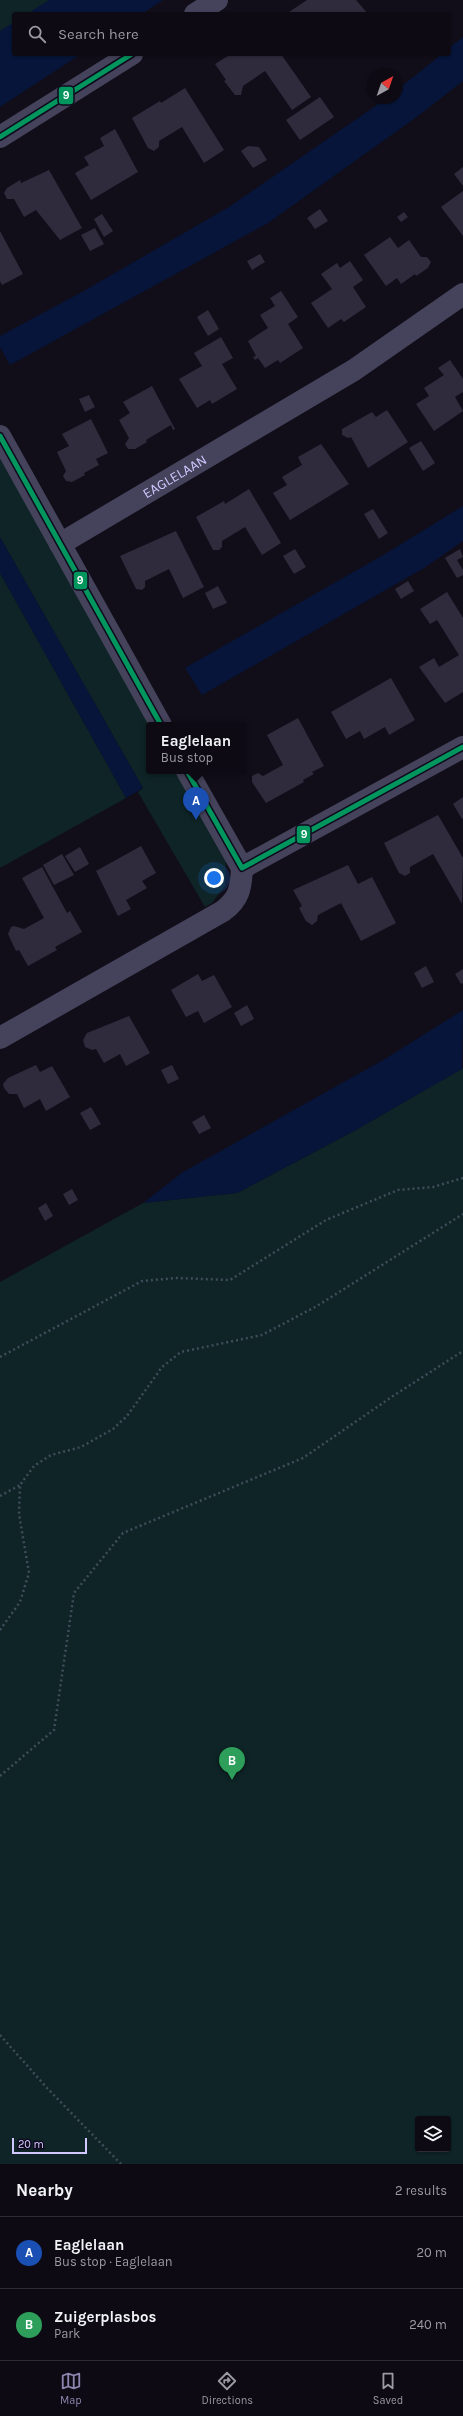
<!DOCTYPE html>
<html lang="en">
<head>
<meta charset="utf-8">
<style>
	:root { --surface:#0d0a14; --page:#16131d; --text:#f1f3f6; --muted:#9a9aa0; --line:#2d2b34; --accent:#8e86af }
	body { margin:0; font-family:Karla,sans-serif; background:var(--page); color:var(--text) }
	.controls { position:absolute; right:12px; bottom:12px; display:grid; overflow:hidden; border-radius:4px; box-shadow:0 1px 3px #0004 }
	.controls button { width:36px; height:36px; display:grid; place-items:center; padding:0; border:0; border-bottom:1px solid var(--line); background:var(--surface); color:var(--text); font:20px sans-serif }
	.compass { position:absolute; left:367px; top:68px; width:36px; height:36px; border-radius:50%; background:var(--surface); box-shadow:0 1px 3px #0004; rotate:40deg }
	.scale { position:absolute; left:12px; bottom:10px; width:75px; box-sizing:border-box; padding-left:4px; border:2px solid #d1c7ff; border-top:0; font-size:11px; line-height:14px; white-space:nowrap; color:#d1c7ff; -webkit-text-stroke:3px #0f0a1e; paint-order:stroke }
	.you { position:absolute; left:214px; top:878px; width:14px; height:14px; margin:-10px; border:3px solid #fff; border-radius:50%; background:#1a73e8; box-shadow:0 0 0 6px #1a73e833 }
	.badge { display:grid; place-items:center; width:26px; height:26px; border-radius:50%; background:var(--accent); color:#fff; font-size:13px; font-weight:700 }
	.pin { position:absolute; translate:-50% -33px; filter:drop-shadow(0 1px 2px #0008) }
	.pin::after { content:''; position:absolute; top:21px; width:14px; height:12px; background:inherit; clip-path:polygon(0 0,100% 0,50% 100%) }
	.popup { position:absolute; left:146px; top:722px; width:100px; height:52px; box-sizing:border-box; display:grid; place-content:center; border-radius:4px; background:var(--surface); filter:drop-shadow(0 1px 3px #0005); font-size:13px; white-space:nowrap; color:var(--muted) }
	.popup b { font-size:15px; color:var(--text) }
	.popup::after { content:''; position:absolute; left:50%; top:100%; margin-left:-8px; border:8px solid transparent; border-top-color:var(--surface) }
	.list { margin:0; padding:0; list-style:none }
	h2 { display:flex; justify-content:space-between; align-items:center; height:52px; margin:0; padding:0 16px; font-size:17px }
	h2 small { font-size:13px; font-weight:400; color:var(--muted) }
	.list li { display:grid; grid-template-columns:26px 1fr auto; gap:12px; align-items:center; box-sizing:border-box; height:72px; padding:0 16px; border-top:1px solid var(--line) }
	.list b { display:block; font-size:15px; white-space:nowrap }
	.list p { margin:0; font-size:13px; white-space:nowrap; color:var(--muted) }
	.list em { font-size:13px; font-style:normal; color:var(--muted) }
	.icon { flex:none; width:22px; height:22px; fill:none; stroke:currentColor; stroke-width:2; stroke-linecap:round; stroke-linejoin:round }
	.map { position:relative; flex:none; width:463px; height:2164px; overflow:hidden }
	.search { position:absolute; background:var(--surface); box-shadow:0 1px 3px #0004; left:12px; right:12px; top:12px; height:44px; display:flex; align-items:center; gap:10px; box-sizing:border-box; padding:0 14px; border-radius:4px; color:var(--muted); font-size:15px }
	.sheet { height:196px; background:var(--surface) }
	nav { display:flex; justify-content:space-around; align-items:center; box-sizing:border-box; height:56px; border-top:1px solid var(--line); background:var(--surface); font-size:11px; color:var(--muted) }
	nav a { display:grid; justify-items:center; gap:2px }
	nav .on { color:var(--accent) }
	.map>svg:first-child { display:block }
	.green { fill:#0e2426; fill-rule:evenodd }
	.water { fill:#061539 }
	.building { fill:#2f2b3d }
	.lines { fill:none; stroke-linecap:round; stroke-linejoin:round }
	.path { stroke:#404d5b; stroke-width:2.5; stroke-dasharray:2 3; stroke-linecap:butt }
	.street { stroke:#45435b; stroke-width:22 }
	.bus-1-casing { stroke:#0f0a1e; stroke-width:8 }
	.bus-1 { stroke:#00965e; stroke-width:5 }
	.labels { text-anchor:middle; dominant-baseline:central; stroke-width:3; stroke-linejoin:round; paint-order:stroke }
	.street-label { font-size:14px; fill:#d1c7ff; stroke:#0f0a1e }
	.line-badge { stroke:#0f0a1e; stroke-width:1.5 }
	.badge-label { font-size:11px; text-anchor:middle; font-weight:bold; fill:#fff }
</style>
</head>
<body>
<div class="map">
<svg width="463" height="2164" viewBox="0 0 463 2164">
	<rect width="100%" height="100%" fill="#110e1a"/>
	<g class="green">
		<polygon points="0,0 132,0 111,14 14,14 14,54 0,87"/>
		<polygon points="0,454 149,725 149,771 176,771 226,860 225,886 212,903 205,907 138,792 143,788 0,537"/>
		<polygon points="0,573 126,798 0,868"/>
		<path d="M463,1068V2164H0V1282L143,1203L237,1193L354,1131ZM418,2119H448V2149H418Z"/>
	</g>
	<g class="water">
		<polygon points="49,0 163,0 142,14 27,14"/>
		<polygon points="14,22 14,54 81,54 0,107 0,31"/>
		<polygon points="463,37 463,81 418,116 268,223 10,365 0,347 0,336 82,292 229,207 387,98 397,98 397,90 442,54 449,54 449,48"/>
		<polygon points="463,506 463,541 424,568 202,695 185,668 385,554"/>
		<polygon points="0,537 143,788 126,798 0,573"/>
		<polygon points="463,1010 462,1069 354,1131 237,1193 143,1203 183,1172 385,1059"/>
	</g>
	<g class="building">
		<polygon points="307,0 356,0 368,14 286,14"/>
		<polygon points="231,54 281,54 311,97 292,110 265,71 243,86 241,95 235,95 224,81 226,80 215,64"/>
		<polygon points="185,88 224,150 204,163 182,127 159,141 159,147 154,151 148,148 132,118 160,101 161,103"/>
		<polygon points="320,97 334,117 300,140 286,120"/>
		<polygon points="115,129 138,172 91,200 75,173 89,165 84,157 104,146 100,138"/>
		<polygon points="248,146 259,147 267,160 253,168 241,151"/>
		<polygon points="463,167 463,186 454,174"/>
		<polygon points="49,170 82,228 60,240 36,210 24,217 14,199 7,199 4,193 7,188 20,180 21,183"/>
		<polygon points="463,191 463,236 441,207"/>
		<polygon points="320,209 328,221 315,229 307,218"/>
		<polygon points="404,212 408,217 401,222 397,217"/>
		<polygon points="102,214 113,231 104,237 94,219"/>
		<polygon points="95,228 104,244 90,251 81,235"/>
		<polygon points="0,231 23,274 2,285 0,281"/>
		<polygon points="390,237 398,248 409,240 421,257 427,257 431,262 428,268 416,276 415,274 401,284 397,278 386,286 364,255"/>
		<polygon points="260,254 265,262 252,270 247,261"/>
		<polygon points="350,261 363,280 353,287 366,307 344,322 341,319 328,328 311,303 332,289 321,274 337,263 340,268"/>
		<polygon points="281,291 298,317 288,324 303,348 280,363 278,360 265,368 258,358 255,360 253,357 256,356 248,341 268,328 260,315 275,306 270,298"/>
		<polygon points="208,310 219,329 208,336 197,317"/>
		<polygon points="221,337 233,358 222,364 237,389 212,404 210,400 197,408 179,379 202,366 194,353"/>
		<polygon points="450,360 463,379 463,392 455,397 463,411 434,431 416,404 429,396 424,388 444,375 438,368"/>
		<polygon points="152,386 175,429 173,430 171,425 146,440 147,442 135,449 128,449 125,444 129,438 119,420 130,413 123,402"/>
		<polygon points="89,395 95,407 85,412 79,399"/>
		<polygon points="387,410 408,442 368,468 351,437 348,438 342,435 342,429 372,412 376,417"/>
		<polygon points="91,419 108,453 96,459 99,465 84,473 85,475 72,482 66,481 63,476 66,471 57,452 69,446 62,434"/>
		<polygon points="421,441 435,463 423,471 409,448"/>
		<polygon points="321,444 349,484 290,520 273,493 287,485 282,477 302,465 298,457"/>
		<polygon points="249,489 281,543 262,555 245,527 222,541 222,547 219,550 213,550 196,517 224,501 225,504"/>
		<polygon points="373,509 388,533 379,539 364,514"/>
		<polygon points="176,531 204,587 183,598 169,569 145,581 145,587 142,590 136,589 120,556"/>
		<polygon points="295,549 306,567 294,574 283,556"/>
		<polygon points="460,549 463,557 457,560 463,570 463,575 457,578 445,558"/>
		<polygon points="408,581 414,591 401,599 395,589"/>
		<polygon points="218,586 227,603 213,609 205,593"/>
		<polygon points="447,592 463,618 463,692 445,703 419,667 434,658 439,667 459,655 437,620 430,624 420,609"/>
		<polygon points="391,678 415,720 389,735 385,727 364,739 360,731 346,739 331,712"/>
		<polygon points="298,718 324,766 312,772 314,774 303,780 304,782 266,803 252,782 252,776 258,773 263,776 283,765 267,735"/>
		<polygon points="463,797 463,818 462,819 453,804"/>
		<polygon points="438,815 463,858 462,904 433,854 410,867 410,873 405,876 399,873 384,843"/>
		<polygon points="141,846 156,873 142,881 147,888 126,900 131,909 118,916 96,871"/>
		<polygon points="80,847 89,864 75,872 65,856"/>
		<polygon points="62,854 74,875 54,885 43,865"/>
		<polygon points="348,865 358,884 372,877 396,923 361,941 341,903 318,915 317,921 312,925 306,921 299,908 302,906 293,890"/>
		<polygon points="42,867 67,913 70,911 82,932 55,947 57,950 28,966 19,950 16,951 8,934 11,927 14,926 24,929 44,918 22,878"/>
		<polygon points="426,966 434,982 422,988 414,973"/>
		<polygon points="463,969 463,983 461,984 455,974"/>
		<polygon points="198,974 202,981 214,975 232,1007 204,1023 198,1011 186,1017 171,990"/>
		<polygon points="247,1005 254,1019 241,1026 234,1013"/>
		<polygon points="129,1016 150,1053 126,1066 120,1054 104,1063 96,1049 92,1050 85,1047 83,1040 87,1033"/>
		<polygon points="36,1065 40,1072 52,1066 70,1097 46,1111 40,1099 24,1108 17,1094 9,1094 4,1088 3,1084 8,1078"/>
		<polygon points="172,1065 179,1079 168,1084 161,1070"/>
		<polygon points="91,1107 101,1124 90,1130 80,1113"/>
		<polygon points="204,1115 211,1128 199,1134 192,1122"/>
		<polygon points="72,1189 78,1200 69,1205 63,1194"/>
		<polygon points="46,1203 53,1216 45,1221 38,1208"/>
	</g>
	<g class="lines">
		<g class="path">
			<polyline points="0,1357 142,1281 176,1278 230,1280 326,1220 398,1190 433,1187 463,1178"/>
			<polyline points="0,1496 20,1485"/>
			<polyline points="0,1630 20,1602 29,1573 19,1514 20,1485 34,1466 51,1455 81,1447 113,1429 127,1416 162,1367 181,1352 262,1335 317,1306 463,1214"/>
			<polyline points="0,1776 54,1730 74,1593 123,1533 303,1458 393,1396 463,1351"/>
			<polyline points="0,2035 47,2088 121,2164"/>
		</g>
		<g class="street">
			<polyline points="195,14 217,0"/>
			<polyline points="0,137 132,54"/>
			<polyline points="0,436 161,725"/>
			<path id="s1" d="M60,544L354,370L463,294"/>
			<polyline points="242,868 463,747"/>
			<path d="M0,1038L223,911C239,899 241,889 242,868L187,771"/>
		</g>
		<defs>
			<g id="bus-1">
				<polyline points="0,137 132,54"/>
				<polyline points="0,436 161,725"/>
				<polyline points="187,771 242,868 463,747"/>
			</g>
		</defs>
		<use href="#bus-1" class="bus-1-casing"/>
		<use href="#bus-1" class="bus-1"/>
	</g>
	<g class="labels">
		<g class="street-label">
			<text stroke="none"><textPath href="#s1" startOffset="133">EAGLELAAN</textPath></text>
		</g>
	</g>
	<g class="line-badge">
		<rect x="58" y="86" width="16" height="19" rx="4" fill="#00965e"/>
		<rect x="73" y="571" width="15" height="19" rx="4" fill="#00965e"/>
		<rect x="296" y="825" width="15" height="19" rx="4" fill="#00965e"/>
	</g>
	<g class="badge-label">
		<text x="66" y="99">9</text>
		<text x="80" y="584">9</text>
		<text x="304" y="838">9</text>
	</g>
</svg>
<div class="controls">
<button><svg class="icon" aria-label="layers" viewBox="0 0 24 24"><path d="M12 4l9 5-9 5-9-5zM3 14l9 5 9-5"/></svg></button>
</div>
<svg class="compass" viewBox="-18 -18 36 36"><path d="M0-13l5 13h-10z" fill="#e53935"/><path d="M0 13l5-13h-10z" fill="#9a9aa0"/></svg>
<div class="scale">20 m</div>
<div class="you"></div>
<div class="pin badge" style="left:196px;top:820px;background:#1a4fb4">A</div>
<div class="popup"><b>Eaglelaan</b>Bus stop</div>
<div class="pin badge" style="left:232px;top:1780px;background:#2e9e5b">B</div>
<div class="search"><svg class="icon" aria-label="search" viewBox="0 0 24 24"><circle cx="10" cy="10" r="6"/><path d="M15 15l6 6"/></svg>Search here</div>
</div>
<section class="sheet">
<h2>Nearby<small>2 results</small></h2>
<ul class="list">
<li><span class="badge" style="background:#1a4fb4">A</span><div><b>Eaglelaan</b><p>Bus stop · Eaglelaan</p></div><em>20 m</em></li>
<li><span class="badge" style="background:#2e9e5b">B</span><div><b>Zuigerplasbos</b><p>Park</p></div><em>240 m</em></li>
</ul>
</section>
<nav>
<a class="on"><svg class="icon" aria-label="map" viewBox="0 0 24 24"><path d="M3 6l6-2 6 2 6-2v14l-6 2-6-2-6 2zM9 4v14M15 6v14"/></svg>Map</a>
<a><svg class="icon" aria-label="directions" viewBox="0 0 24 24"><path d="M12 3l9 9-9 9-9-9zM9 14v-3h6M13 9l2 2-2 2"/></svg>Directions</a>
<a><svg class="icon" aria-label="saved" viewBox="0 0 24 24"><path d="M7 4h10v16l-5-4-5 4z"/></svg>Saved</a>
</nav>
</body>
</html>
